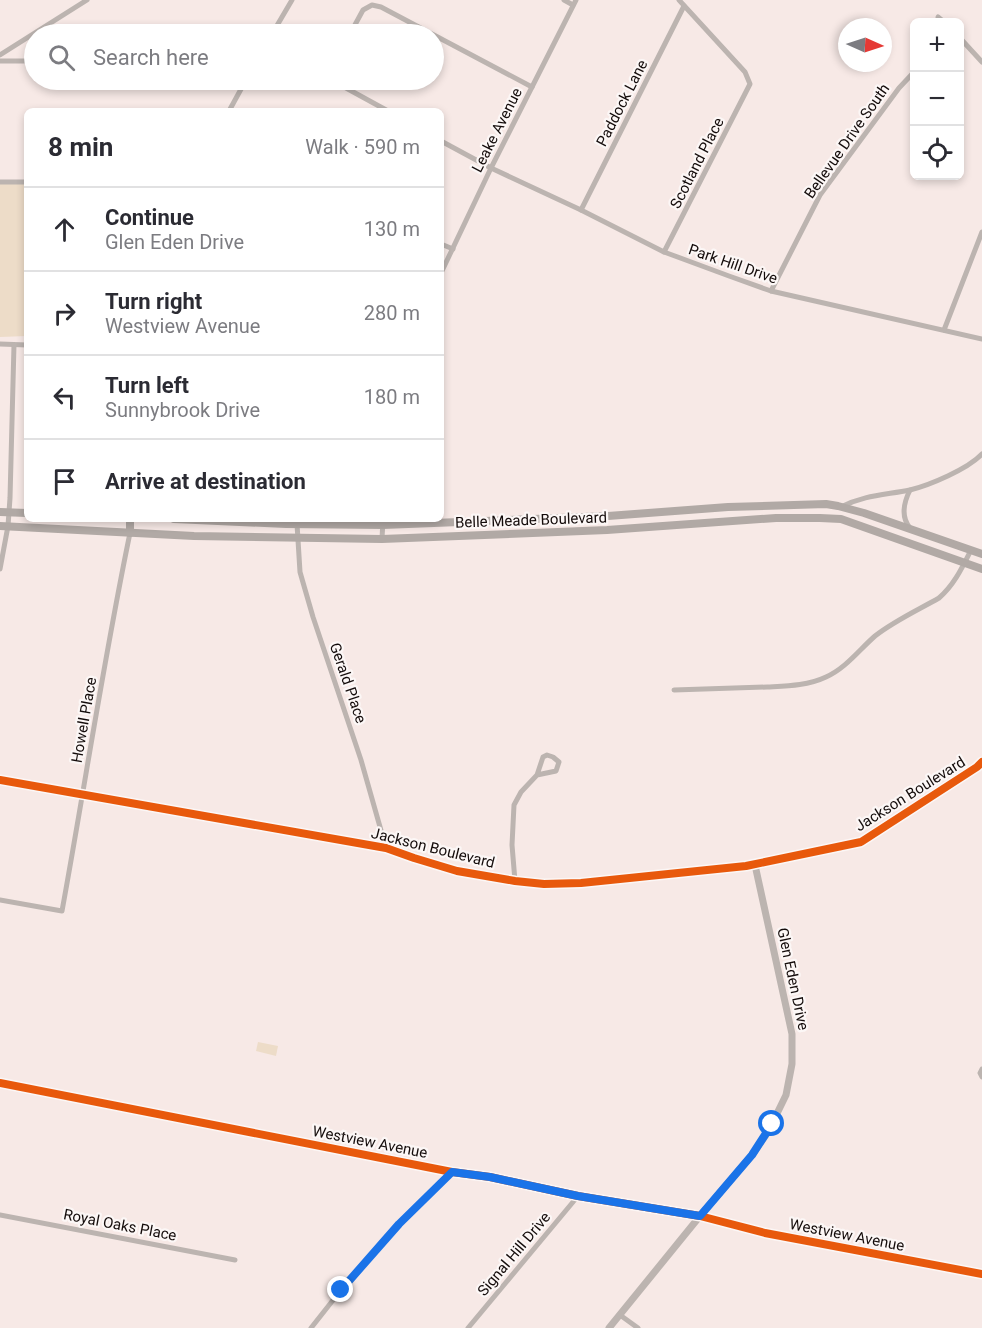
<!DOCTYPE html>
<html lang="en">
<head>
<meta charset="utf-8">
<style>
	:root { --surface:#fff; --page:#f7f7f7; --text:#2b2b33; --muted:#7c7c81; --line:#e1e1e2 }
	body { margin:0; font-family:Roboto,sans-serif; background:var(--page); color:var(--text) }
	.controls { position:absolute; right:18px; top:18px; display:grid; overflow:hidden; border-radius:9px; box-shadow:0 3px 9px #0003 }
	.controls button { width:54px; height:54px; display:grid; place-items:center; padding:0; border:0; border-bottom:2px solid var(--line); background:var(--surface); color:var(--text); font:30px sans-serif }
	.compass { position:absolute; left:838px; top:18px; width:54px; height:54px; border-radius:50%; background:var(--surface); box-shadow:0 3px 9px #0003; rotate:93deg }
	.stop { position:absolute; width:18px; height:18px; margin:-14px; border:4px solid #1a73e8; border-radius:50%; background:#fff }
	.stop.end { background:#1a73e8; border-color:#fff; box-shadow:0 2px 6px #0008 }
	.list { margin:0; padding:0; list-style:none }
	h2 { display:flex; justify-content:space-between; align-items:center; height:78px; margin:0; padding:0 24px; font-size:26px }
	h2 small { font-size:20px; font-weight:400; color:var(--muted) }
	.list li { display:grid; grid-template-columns:39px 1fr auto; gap:18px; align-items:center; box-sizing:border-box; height:84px; padding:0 24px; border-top:2px solid var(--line) }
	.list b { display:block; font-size:22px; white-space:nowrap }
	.list p { margin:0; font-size:20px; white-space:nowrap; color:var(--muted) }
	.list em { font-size:20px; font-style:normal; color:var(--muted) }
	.icon { flex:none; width:33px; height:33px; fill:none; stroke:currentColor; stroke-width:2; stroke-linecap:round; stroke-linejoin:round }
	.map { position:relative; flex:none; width:982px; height:1328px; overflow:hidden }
	.search { position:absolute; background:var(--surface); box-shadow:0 3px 9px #0003; left:24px; top:24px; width:420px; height:66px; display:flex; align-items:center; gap:15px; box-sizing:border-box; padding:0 21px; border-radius:33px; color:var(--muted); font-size:22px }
	.panel { position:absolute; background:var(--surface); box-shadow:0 3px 9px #0003; left:24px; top:108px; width:420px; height:414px; border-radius:9px }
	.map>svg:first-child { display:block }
	.green { fill:#eddcc8 }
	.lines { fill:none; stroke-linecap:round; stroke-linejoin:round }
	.minor { stroke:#bcb4b0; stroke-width:5 }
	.tertiary { stroke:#bcb4b0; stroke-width:7 }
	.secondary { stroke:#b1a9a5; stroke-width:8 }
	.cycleway-casing { stroke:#fcf7f6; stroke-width:11 }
	.cycleway { stroke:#e8590c; stroke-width:8 }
	.route { stroke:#1a73e8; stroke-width:8 }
	.labels { text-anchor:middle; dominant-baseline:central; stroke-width:4.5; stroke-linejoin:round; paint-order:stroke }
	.street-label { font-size:15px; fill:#140c0b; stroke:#fcf7f6 }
</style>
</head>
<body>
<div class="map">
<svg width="982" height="1328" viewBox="0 0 982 1328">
	<rect width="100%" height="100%" fill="#f7e9e6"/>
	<g class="green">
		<polygon points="0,182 27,182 27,336 0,337"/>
		<polygon points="258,1042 278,1046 276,1056 256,1051"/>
	</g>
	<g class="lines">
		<g class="minor">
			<polyline points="564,0 573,5"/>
			<polyline points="938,17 944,22"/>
			<polyline points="272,34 292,0"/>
			<polyline points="350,34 363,10 372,5 381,7 532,87"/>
			<polyline points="960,38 982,62"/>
			<polyline points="0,55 87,0"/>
			<polyline points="0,61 34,61"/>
			<polyline points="334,80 346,88 388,111"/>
			<polyline points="229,111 246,80"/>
			<polyline points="441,141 491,168 581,210 664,252 729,276 771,291 982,339"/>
			<polyline points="0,182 27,182"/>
			<polyline points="581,210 684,6"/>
			<polyline points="441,244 453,249"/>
			<polyline points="664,252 750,84 745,72 679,0"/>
			<polyline points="441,273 491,168 576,0"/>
			<polyline points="771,291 820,195 899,88 914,72"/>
			<polyline points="944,330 982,232"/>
			<polyline points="0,344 27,345"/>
			<path d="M841,507C864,495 885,495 910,490C930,485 968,469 982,454"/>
			<polyline points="297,524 300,572 302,579 313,617 361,760 386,848"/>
			<path d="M910,528C900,516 904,502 910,490"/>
			<polyline points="382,539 383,519"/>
			<polyline points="0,569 8,526 10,498 14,345"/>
			<path d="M674,690C705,689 736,688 767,687C786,686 807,686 826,677C846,668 859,650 875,636C894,621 918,610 939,598C954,585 962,568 971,550"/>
			<polyline points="515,881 512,845 514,805 521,792 537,775 543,757 547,755 553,757 559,762 556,771 537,775"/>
			<path d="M0,900L62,911C85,785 104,658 130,533"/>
			<polyline points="982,1069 980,1073 982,1077"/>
			<polyline points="0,1083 452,1172 490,1177 578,1196 700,1216 765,1233 982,1274"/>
			<polyline points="0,1215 235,1260"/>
			<polyline points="620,1315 638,1328"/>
			<polyline points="311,1328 341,1290 399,1224 452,1172"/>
			<polyline points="468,1328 578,1196"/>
		</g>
		<g class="tertiary">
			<polyline points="0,780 386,848 414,858 457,871 515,881 544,884 581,883 746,866 861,842 977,767 982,762"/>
			<polyline points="609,1328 700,1216 752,1155 768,1132 786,1095 792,1064 792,1034 755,865"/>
		</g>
		<g class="secondary">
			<polyline points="0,512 27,513"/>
			<polyline points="174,519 286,524 383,525 608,516 728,507 826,504 838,506 864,513 982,554"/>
			<polyline points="0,526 194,536 382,539 607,530 776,518 820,518 841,519 982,569"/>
			<polyline points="130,533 130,519"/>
		</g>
		<defs>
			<g id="cycleway">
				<polyline points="0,780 386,848 414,858 457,871 515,881 544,884 581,883 746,866 861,842 977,767 982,762"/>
				<polyline points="0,1083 452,1172 490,1177 578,1196 700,1216 765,1233 982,1274"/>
			</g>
		</defs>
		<use href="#cycleway" class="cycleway-casing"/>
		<use href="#cycleway" class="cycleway"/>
	</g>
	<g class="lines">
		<polyline class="route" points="341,1290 399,1224 452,1172 490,1177 578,1196 700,1216 752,1155 772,1124"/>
	</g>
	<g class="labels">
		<g class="street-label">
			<text transform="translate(622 103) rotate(-63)">Paddock Lane</text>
			<text transform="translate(497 130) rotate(-63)">Leake Avenue</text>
			<text transform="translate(847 141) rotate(-55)">Bellevue Drive South</text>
			<text transform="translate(697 163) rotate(-63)">Scotland Place</text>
			<text transform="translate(733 264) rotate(19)">Park Hill Drive</text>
			<text transform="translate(531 520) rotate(-2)">Belle Meade Boulevard</text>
			<text transform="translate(348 683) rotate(71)">Gerald Place</text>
			<text transform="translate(84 720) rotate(-80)">Howell Place</text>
			<text transform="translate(910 794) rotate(-32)">Jackson Boulevard</text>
			<text transform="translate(433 848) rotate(14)">Jackson Boulevard</text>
			<text transform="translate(793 979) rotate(78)">Glen Eden Drive</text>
			<text transform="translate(370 1142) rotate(11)">Westview Avenue</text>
			<text transform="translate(120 1225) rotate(11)">Royal Oaks Place</text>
			<text transform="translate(847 1235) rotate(11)">Westview Avenue</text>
			<text transform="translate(514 1254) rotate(-50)">Signal Hill Drive</text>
		</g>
	</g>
</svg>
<div class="controls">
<button>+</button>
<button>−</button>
<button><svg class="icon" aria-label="locate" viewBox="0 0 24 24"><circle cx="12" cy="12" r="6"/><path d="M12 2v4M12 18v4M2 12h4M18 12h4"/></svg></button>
</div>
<svg class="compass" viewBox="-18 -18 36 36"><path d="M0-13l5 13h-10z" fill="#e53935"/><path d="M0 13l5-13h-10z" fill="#7c7c81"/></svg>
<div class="stop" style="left:772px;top:1124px"></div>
<div class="stop end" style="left:341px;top:1290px"></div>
<div class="search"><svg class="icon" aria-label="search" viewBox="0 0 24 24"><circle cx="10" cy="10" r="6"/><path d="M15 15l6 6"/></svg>Search here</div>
<section class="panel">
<h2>8 min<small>Walk · 590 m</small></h2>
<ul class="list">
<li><svg class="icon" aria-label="ahead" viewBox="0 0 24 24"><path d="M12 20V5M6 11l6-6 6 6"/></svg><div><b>Continue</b><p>Glen Eden Drive</p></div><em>130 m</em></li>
<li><svg class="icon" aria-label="right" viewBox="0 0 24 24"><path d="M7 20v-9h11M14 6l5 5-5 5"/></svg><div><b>Turn right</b><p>Westview Avenue</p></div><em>280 m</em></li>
<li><svg class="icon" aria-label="left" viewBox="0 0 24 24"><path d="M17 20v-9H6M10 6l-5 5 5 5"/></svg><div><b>Turn left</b><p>Sunnybrook Drive</p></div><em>180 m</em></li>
<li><svg class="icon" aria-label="arrive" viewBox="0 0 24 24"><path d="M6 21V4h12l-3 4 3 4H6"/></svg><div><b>Arrive at destination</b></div></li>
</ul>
</section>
</div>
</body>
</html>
